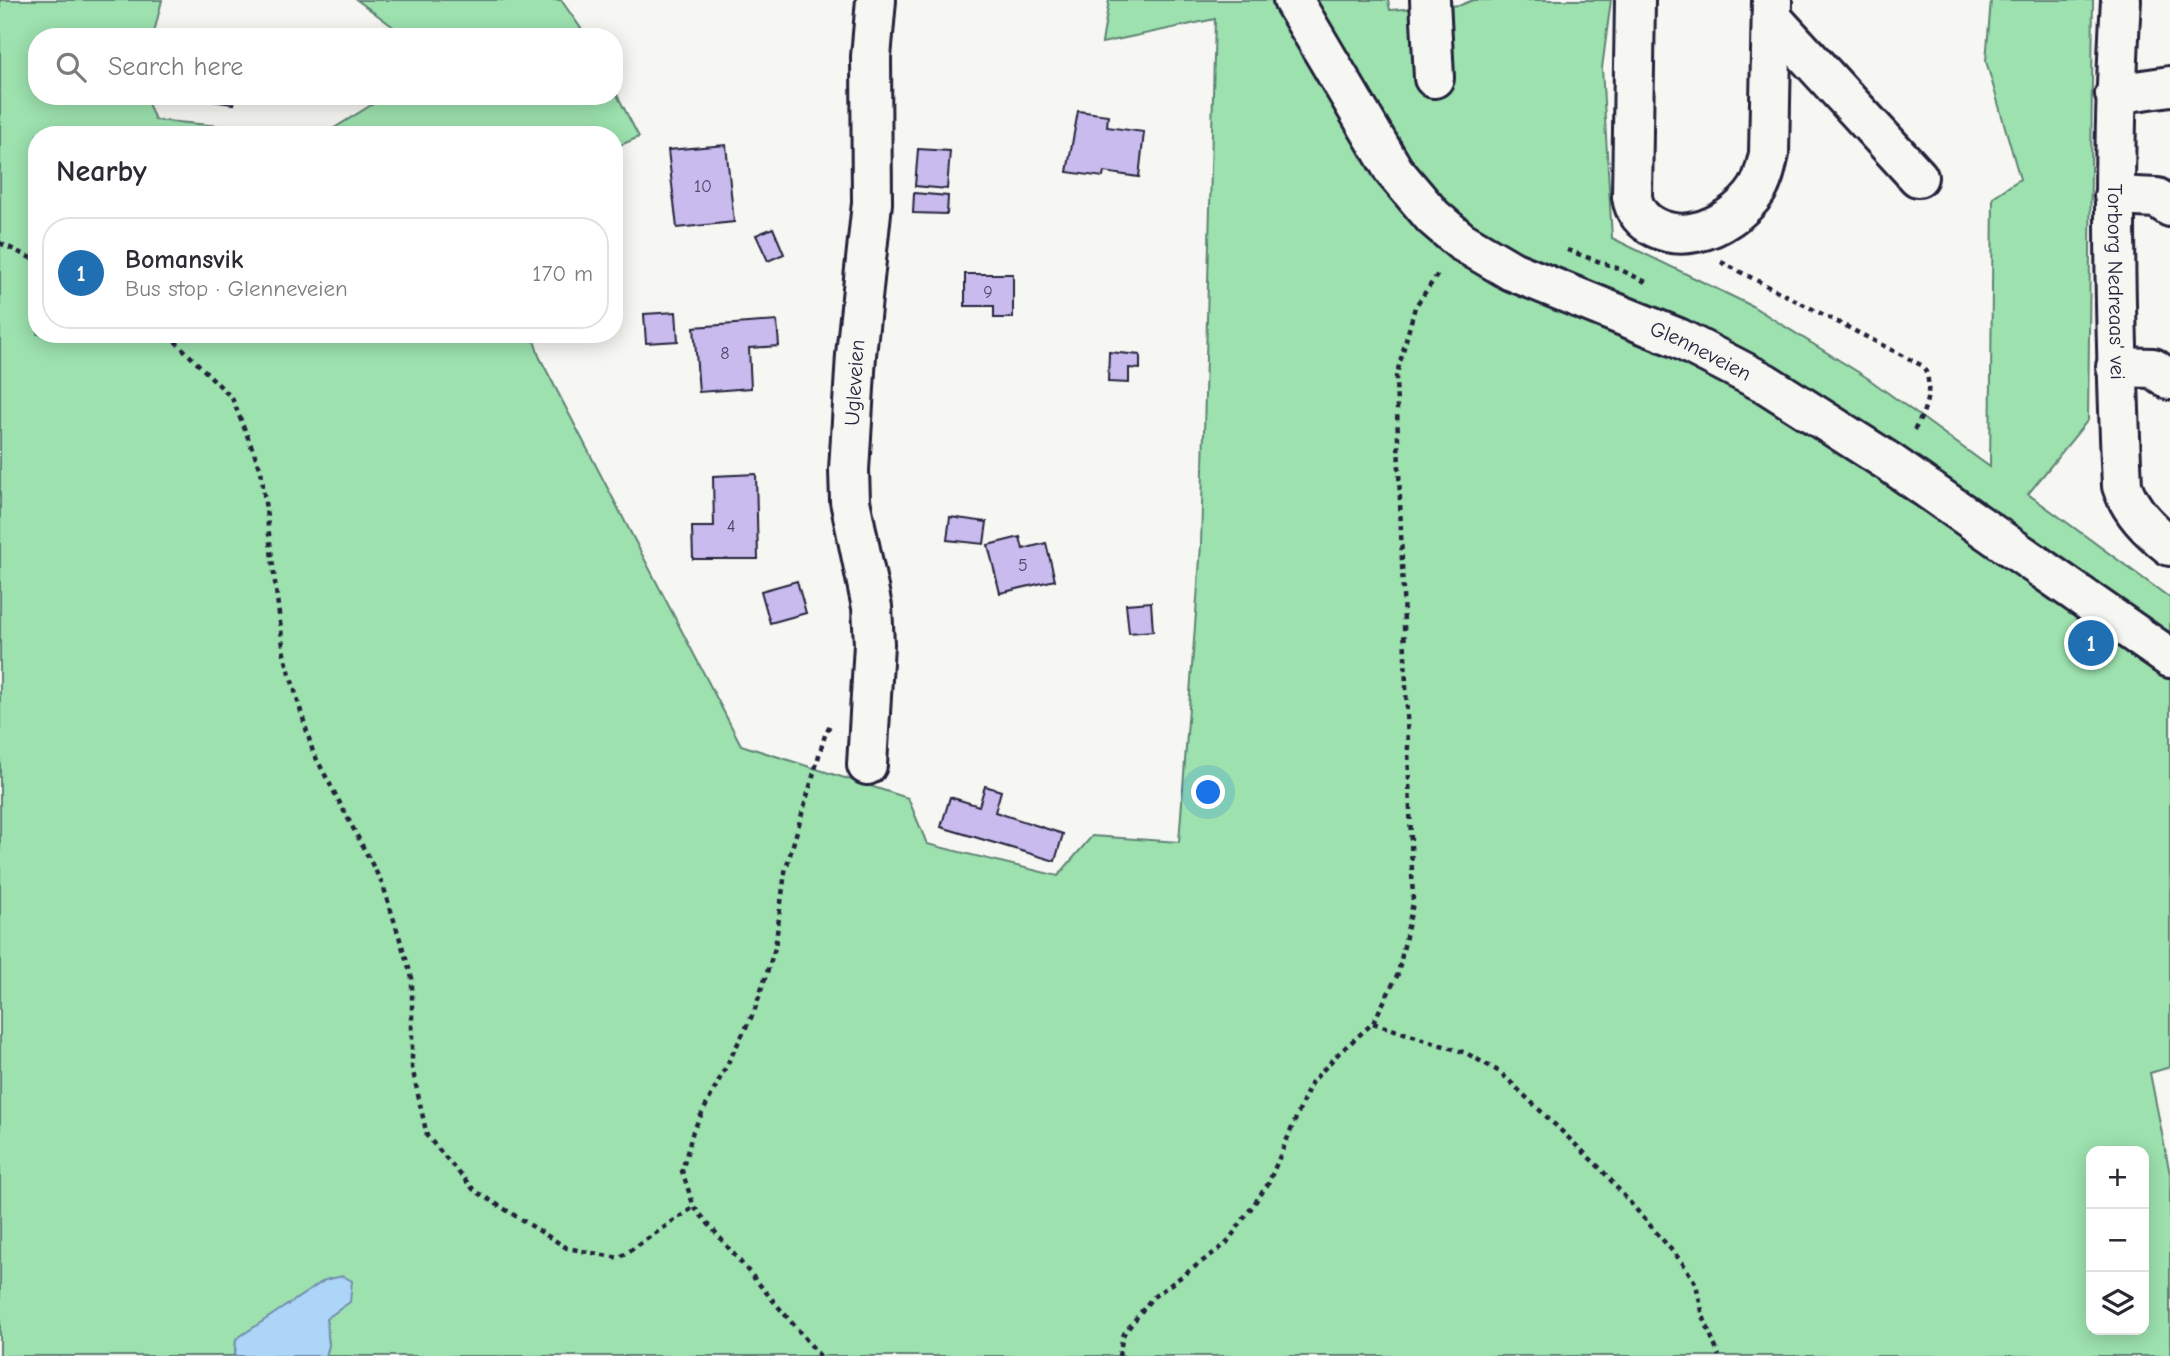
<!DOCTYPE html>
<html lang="en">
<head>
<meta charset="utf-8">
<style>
	:root { --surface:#fff; --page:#f2f2f3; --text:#2b2b33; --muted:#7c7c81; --line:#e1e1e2; --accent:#1f6fb2 }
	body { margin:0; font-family:"Comic Neue",sans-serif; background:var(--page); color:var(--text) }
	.controls { position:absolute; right:21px; bottom:21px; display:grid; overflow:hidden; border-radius:14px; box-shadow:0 4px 18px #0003 }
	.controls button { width:63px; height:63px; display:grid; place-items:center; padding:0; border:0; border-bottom:2px solid var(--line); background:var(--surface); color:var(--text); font:35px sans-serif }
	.you { position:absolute; left:1209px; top:793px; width:24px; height:24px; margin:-18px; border:5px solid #fff; border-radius:50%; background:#1a73e8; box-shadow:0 0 0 10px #1a73e833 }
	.badge { display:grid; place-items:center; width:46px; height:46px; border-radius:50%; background:var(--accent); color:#fff; font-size:23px; font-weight:700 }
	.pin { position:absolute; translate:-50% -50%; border:4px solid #fff; box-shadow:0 2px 7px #0006 }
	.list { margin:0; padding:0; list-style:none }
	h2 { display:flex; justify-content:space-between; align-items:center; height:91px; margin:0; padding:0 28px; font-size:30px }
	h2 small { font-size:23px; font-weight:400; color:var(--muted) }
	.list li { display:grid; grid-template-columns:46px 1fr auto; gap:21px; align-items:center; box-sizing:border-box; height:112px; margin:0 14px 14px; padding:0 14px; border:2px solid var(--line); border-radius:28px }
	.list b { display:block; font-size:26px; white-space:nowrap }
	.list p { margin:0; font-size:23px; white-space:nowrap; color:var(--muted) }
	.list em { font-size:23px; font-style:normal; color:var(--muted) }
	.icon { flex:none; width:38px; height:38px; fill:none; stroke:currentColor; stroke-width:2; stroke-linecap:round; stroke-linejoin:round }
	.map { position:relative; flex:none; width:2170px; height:1356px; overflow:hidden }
	.search { position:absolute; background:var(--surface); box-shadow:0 4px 18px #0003; left:28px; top:28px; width:595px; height:77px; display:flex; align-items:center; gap:18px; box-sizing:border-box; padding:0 24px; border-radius:28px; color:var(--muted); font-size:26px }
	.panel { position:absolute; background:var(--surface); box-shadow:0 4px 18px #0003; left:28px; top:126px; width:595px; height:217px; border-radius:28px }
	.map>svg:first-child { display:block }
	.green { fill:#9ce1ae; stroke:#5f8274; stroke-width:2; fill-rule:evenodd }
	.water { fill:#acd5f7; stroke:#758dac; stroke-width:2 }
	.building { fill:#c9bbed; stroke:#22223b; stroke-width:2 }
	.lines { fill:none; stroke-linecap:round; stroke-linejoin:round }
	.minor-casing { stroke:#22223b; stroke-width:44 }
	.major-casing { stroke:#22223b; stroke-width:44 }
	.path { stroke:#22223b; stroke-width:4.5; stroke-dasharray:5 5; stroke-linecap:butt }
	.minor { stroke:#f6f6f2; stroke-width:38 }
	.major { stroke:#f6f6f2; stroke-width:38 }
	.labels { text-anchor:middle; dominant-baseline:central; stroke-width:7; stroke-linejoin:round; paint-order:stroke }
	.number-label { font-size:18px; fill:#4c4868 }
	.street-label { font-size:21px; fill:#22223b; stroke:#f6f6f2 }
</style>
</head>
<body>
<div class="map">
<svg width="2170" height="1356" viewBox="0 0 2170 1356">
	<rect width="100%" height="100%" fill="#f6f6f2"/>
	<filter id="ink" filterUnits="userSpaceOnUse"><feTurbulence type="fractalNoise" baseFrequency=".0143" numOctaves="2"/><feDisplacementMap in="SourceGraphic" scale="14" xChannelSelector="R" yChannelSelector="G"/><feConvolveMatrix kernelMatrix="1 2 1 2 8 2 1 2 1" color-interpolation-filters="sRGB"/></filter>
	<g filter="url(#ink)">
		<g class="green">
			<path d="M0,0H162L153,37H37V96H145L155,120L317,135H37V334H532L539,356L741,745L908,798L927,844L1058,876L1092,836L1179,842L1201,545L1215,19L1102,43L1109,0H1388L1390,10L1461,5L1473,0H1611L1602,68L1612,238L1752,306L1866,377L1990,467L1993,197L2020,179L1986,61L1991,0H2093L2088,420L2028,494L2170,598V1067L2150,1073L2170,1174V1356H326L329,1345L326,1319L236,1339L235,1356H0ZM2091,1151H2144V1330H2091Z"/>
			<polygon points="357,0 561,0 587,37 407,37"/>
			<polygon points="614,89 639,137 614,148 614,135 323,135 386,96 614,96"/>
		</g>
		<polygon class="water" points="343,1276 352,1281 350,1302 326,1319 329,1345 326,1356 235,1356 236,1339 325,1280"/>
		<g class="building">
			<polygon points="198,96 235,96 234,104 197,99"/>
			<polygon points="1078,111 1108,115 1107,127 1144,132 1139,177 1104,172 1103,177 1067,172"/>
			<polygon points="726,145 734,222 677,228 668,150"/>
			<polygon points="918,149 950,151 947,189 915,186"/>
			<polygon points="914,193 948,196 947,214 913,213"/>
			<polygon points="773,228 784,254 768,261 756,235"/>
			<polygon points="965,274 1013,274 1013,318 994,318 994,306 965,306"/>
			<polygon points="676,312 678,341 646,343 644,314"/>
			<polygon points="777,321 779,346 749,348 751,388 699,392 694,327"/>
			<polygon points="1109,352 1140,355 1140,369 1129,368 1129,383 1108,382"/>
			<polygon points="756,474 758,559 693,559 692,527 714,527 713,476"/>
			<polygon points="950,517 987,522 984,544 947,540"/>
			<polygon points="1020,537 1023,549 1046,543 1055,580 1000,593 988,545"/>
			<polygon points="797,581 806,613 770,623 761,591"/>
			<polygon points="1151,602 1153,631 1129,633 1126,604"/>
			<polygon points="985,786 1001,791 995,812 1063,834 1055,861 941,827 950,797 979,806"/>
		</g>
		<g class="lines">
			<defs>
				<g id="minor">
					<polyline points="1430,0 1434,78"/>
					<path d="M1635,0L1632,197C1636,226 1669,238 1696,232C1718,228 1745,209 1757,190C1764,179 1766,166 1769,154L1772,0"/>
					<path id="s1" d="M2121,0C2111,162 2115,324 2122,486C2131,512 2149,529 2170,546"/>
					<polyline points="1772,18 1918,177"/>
					<polyline points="2115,94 2170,86"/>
					<polyline points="2114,196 2157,198 2170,207"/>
					<polyline points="2116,367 2153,368 2170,380"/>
					<path id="s2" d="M867,765L874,644L872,607L850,501L849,470L856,355L872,203L871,57L876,0"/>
				</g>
				<g id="major">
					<path id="s3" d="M1293,0L1394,171L1433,217L1461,241L1512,271L1678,338L1765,383L1889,462L2170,658"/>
				</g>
			</defs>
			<use href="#minor" class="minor-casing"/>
			<use href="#major" class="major-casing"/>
			<g class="path">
				<polyline points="0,243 37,261"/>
				<polyline points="1567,250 1617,268 1646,282"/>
				<path d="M1721,262L1923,366C1935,384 1925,416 1912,433"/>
				<polyline points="168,334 232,398 261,470 284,654 313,752 383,885 412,978 412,1067 427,1136 474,1190 567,1248 619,1258 694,1207"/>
				<polyline points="1373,1023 1466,1053 1500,1072 1600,1168 1682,1262 1696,1284 1703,1316 1719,1356"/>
				<polyline points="820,1356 694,1207 682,1171 693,1131 754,1012 775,948 785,872 825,735 830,725"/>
				<polyline points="1119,1356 1123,1335 1152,1298 1226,1244 1268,1184 1311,1083 1338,1054 1373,1023 1398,974 1413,903 1396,377 1415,307 1440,271"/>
			</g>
			<use href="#minor" class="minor"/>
			<use href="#major" class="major"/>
		</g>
	</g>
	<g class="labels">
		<g class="number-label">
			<text x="703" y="186">10</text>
			<text x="988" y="292">9</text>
			<text x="725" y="353">8</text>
			<text x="731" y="526">4</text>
			<text x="1023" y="565">5</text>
		</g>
		<g class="street-label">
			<text stroke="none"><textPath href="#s1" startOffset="282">Torborg Nedreaas' vei</textPath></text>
			<text stroke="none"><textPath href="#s3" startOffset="560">Glenneveien</textPath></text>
			<text stroke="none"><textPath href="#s2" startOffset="385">Ugleveien</textPath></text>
		</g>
	</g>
</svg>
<div class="controls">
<button>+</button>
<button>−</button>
<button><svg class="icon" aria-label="layers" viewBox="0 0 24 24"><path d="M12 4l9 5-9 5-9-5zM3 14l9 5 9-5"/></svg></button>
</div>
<div class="you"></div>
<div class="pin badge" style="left:2091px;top:643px">1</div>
<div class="search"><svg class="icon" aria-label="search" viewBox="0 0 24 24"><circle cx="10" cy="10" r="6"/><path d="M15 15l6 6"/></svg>Search here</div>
<section class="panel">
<h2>Nearby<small></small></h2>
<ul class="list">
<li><span class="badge">1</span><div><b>Bomansvik</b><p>Bus stop · Glenneveien</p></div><em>170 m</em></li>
</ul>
</section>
</div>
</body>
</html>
